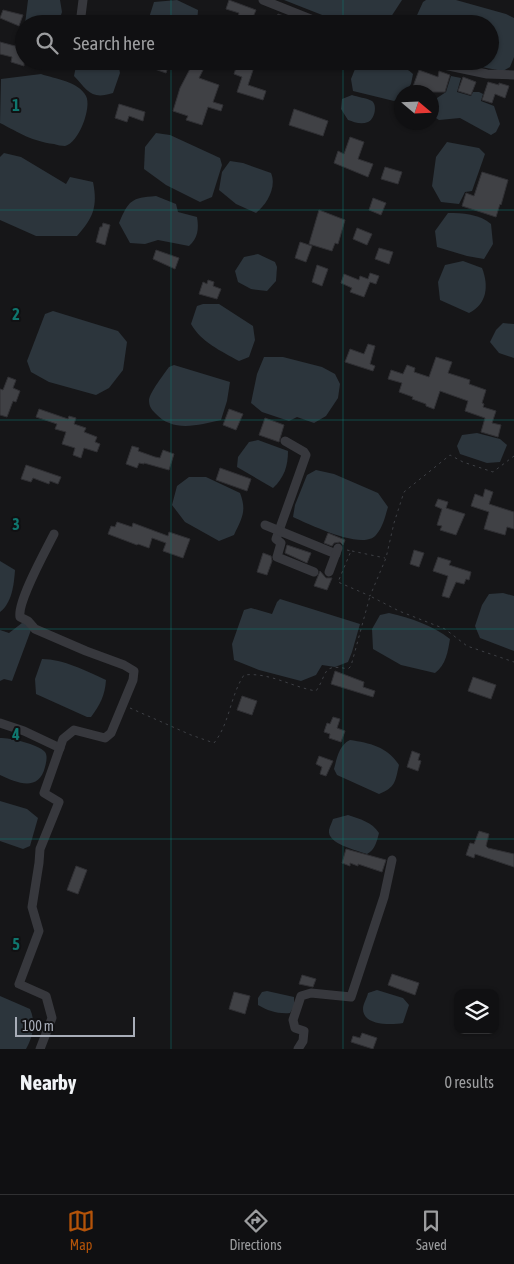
<!DOCTYPE html>
<html lang="en">
<head>
<meta charset="utf-8">
<style>
	:root { --surface:#101012; --page:#1e1e20; --text:#f1f3f6; --muted:#9c9d9f; --line:#303032; --accent:#b45309 }
	body { margin:0; font-family:"Asap Condensed",sans-serif; background:var(--page); color:var(--text) }
	.controls { position:absolute; right:15px; bottom:15px; display:grid; overflow:hidden; border-radius:10px; box-shadow:0 1px 4px #0004 }
	.controls button { width:45px; height:45px; display:grid; place-items:center; padding:0; border:0; border-bottom:1px solid var(--line); background:var(--surface); color:var(--text); font:25px sans-serif }
	.compass { position:absolute; left:394px; top:85px; width:45px; height:45px; border-radius:50%; background:var(--surface); box-shadow:0 1px 4px #0004; rotate:109deg }
	.scale { position:absolute; left:15px; bottom:12px; width:120px; box-sizing:border-box; padding-left:5px; border:2px solid #a8adb8; border-top:0; font-size:14px; line-height:18px; white-space:nowrap; color:#a8adb8; -webkit-text-stroke:4px #111113; paint-order:stroke }
	.list { margin:0; padding:0; list-style:none }
	h2 { display:flex; justify-content:space-between; align-items:center; height:65px; margin:0; padding:0 20px; font-size:21px }
	h2 small { font-size:16px; font-weight:400; color:var(--muted) }
	.icon { flex:none; width:28px; height:28px; fill:none; stroke:currentColor; stroke-width:2; stroke-linecap:round; stroke-linejoin:round }
	.map { position:relative; flex:none; width:514px; height:1049px; overflow:hidden }
	.search { position:absolute; background:var(--surface); box-shadow:0 1px 4px #0004; left:15px; right:15px; top:15px; height:55px; display:flex; align-items:center; gap:12px; box-sizing:border-box; padding:0 18px; border-radius:28px; color:var(--muted); font-size:19px }
	.sheet { height:145px; background:var(--surface) }
	nav { display:flex; justify-content:space-around; align-items:center; box-sizing:border-box; height:70px; border-top:1px solid var(--line); background:var(--surface); font-size:14px; color:var(--muted) }
	nav a { display:grid; justify-items:center; gap:2px }
	nav .on { color:var(--accent) }
	.map>svg:first-child { display:block }
	.water { fill:#2c353c }
	.building { fill:#404145; stroke:#303034 }
	.lines { fill:none; stroke-linecap:round; stroke-linejoin:round }
	.path { stroke:#3d3f44; stroke-width:1; stroke-dasharray:2.5 4; stroke-linecap:butt }
	.street { stroke:#37383d; stroke-width:9 }
	.grid { fill:none; stroke:#0f766e; stroke-width:1; stroke-opacity:0.55 }
	.grid-label { font-size:16px; text-anchor:middle; font-weight:bold; fill:#0f766e; stroke:#111113; stroke-width:4; stroke-linejoin:round; paint-order:stroke }
</style>
</head>
<body>
<div class="map">
<svg width="514" height="1049" viewBox="0 0 514 1049">
	<rect width="100%" height="100%" fill="#161618"/>
	<g class="water">
		<polygon points="28,0 60,0 62,12 58,24 25,24"/>
		<polygon points="177,0 198,10 197,24 151,24 148,21 154,2"/>
		<polygon points="284,0 402,0 387,23 345,24"/>
		<polygon points="426,0 456,0 506,14 514,18 514,57 510,67 503,71 448,61 490,61 490,24 413,24 423,2"/>
		<path d="M77,61H106L119,68L120,73L113,93C91,100 88,91 74,76Z"/>
		<path d="M366,64C383,64 400,61 413,74L411,84L406,92H402L401,96L394,101L353,91L351,79L355,69Z"/>
		<path d="M41,74C55,79 78,81 86,96C92,107 79,143 65,146C62,146 57,145 54,144C31,141 20,133 0,123L1,79Z"/>
		<polygon points="451,76 461,78 457,92 471,96 473,92 479,92 483,94 481,101 494,106 500,124 496,132 491,135 460,118 439,120 433,116 432,111 437,98 446,92"/>
		<path d="M352,95C357,97 367,98 372,101C378,106 374,120 368,122C361,125 354,122 348,120L341,109L342,99Z"/>
		<polygon points="156,133 170,135 220,158 222,165 212,197 200,202 166,185 144,169 145,147"/>
		<polygon points="447,142 479,148 485,154 472,191 465,192 459,204 441,202 432,186 436,157"/>
		<path d="M4,153L21,157L66,184L70,177L93,182C98,207 93,218 77,236H36L0,220V157Z"/>
		<path d="M230,161L243,163L271,173C277,187 267,204 256,213L236,204L219,190L222,172Z"/>
		<path d="M156,196L176,204L178,212L197,217C199,229 198,238 189,246L158,240L145,244L130,243L119,223C129,200 131,198 156,196Z"/>
		<path d="M448,213C462,213 480,214 491,224L493,244L484,259L467,256L437,247L435,231Z"/>
		<polygon points="258,254 275,262 277,267 276,281 267,291 251,289 238,282 235,271 244,257"/>
		<path d="M463,261L482,268C489,286 487,304 469,313L440,300L438,282L445,265Z"/>
		<path d="M203,304H219L253,326L255,340L249,357L239,361C221,351 201,342 191,324L197,306Z"/>
		<polygon points="53,311 118,331 127,342 123,370 109,388 96,395 49,382 31,372 27,361 45,314"/>
		<polygon points="503,323 514,324 514,358 499,353 490,342 496,330"/>
		<polygon points="264,357 283,357 322,367 335,374 340,384 338,398 326,416 314,423 297,417 289,421 262,412 251,403 257,374"/>
		<path d="M174,365L230,382L227,401L221,420C198,425 173,433 155,413C151,409 149,406 149,400C150,392 164,374 169,367Z"/>
		<polygon points="477,433 500,439 507,445 500,462 487,463 460,454 457,446 462,435"/>
		<path d="M258,440L288,451C288,466 284,478 273,488L237,467L238,457L249,442Z"/>
		<path d="M316,470L334,474L378,493L388,507C385,517 383,527 376,535C363,551 309,524 293,517L295,505L307,475Z"/>
		<path d="M189,477H206L240,493C247,511 242,518 234,535L219,541L185,522L172,505L177,486Z"/>
		<path d="M0,561L15,570C14,584 12,603 0,612Z"/>
		<polygon points="503,593 514,596 514,651 480,638 475,626 482,605 489,594"/>
		<polygon points="280,599 360,624 352,652 348,662 335,667 322,665 316,675 301,681 259,670 234,660 232,644 244,610 251,608 272,614 277,602"/>
		<path d="M389,613C411,618 432,625 450,639C448,651 446,665 435,673L401,665L373,649L372,629L380,615Z"/>
		<polygon points="22,623 29,624 31,630 12,681 4,679 0,681 0,630 9,633"/>
		<path d="M42,659C63,659 87,671 106,680C105,695 100,705 91,717H87L36,694L35,679Z"/>
		<path d="M0,738C10,738 38,744 45,752C48,756 46,763 45,767C39,792 17,783 0,775Z"/>
		<path d="M350,740C370,743 388,747 399,765C395,782 396,787 379,794L337,775L334,769C337,758 339,745 350,740Z"/>
		<polygon points="0,801 27,809 38,818 30,846 23,849 0,841"/>
		<path d="M348,815C360,819 372,822 379,833C377,841 375,850 367,854C356,850 327,844 329,830C330,826 332,822 333,819Z"/>
		<path d="M377,990L403,998L409,1005L403,1023C392,1025 363,1026 363,1009C363,1004 367,998 368,993Z"/>
		<path d="M267,991L294,997V1006L290,1013C278,1014 268,1011 258,1005V998L262,992Z"/>
		<path d="M0,996L30,1009C36,1022 33,1037 26,1049H0Z"/>
	</g>
	<g class="building">
		<polygon points="229,0 256,10 251,22 238,17 239,13 226,9"/>
		<polygon points="3,10 23,15 19,26 0,18"/>
		<polygon points="278,14 303,23 303,24 274,24"/>
		<polygon points="17,41 24,43 24,66 11,62 12,57 0,54 0,42 15,46"/>
		<polygon points="151,61 170,61 166,73 149,67"/>
		<polygon points="238,62 254,67 248,85 266,91 263,100 237,92 242,77 234,74"/>
		<polygon points="192,65 203,70 199,78 219,85 213,102 223,105 221,111 208,107 202,125 186,120 188,116 173,111 180,88"/>
		<polygon points="419,70 438,77 439,71 450,75 445,92 411,92"/>
		<polygon points="463,77 476,82 471,95 458,91"/>
		<polygon points="488,82 499,85 499,83 509,86 505,98 495,94 492,103 482,100"/>
		<polygon points="119,104 145,112 143,121 129,116 127,122 115,118"/>
		<polygon points="294,109 328,121 323,136 289,125"/>
		<polygon points="350,137 364,142 358,159 373,164 368,177 334,163 338,151 344,154"/>
		<polygon points="385,167 402,172 398,184 381,179"/>
		<polygon points="482,172 508,180 501,205 500,204 496,217 462,206 466,193 474,196"/>
		<polygon points="373,198 386,203 381,215 369,210"/>
		<polygon points="319,210 345,220 338,244 335,243 332,251 309,244"/>
		<polygon points="103,223 110,225 105,245 96,242 100,227 102,227"/>
		<polygon points="357,228 372,234 367,245 353,239"/>
		<polygon points="300,242 312,246 306,262 295,258"/>
		<polygon points="379,248 393,252 389,264 375,259"/>
		<polygon points="156,250 179,258 175,269 153,259"/>
		<polygon points="317,265 328,269 322,286 312,282"/>
		<polygon points="370,273 379,276 376,284 370,282 364,297 350,292 352,288 341,283 344,274 359,280 360,276 368,279"/>
		<polygon points="208,280 214,282 213,286 221,289 217,299 199,294 203,282 207,284"/>
		<polygon points="368,344 375,346 370,364 375,366 373,371 345,362 350,349 364,354"/>
		<polygon points="436,357 452,362 448,373 470,380 469,384 486,390 482,403 484,404 483,407 496,411 492,423 501,425 498,437 481,432 485,418 465,411 468,401 440,391 434,409 426,406 426,404 412,399 413,397 399,392 402,383 388,379 391,370 403,374 407,365 415,368 414,372 429,377"/>
		<polygon points="8,377 16,380 13,388 20,391 16,402 13,401 7,417 0,415 0,389 3,390"/>
		<polygon points="39,409 68,419 69,416 76,418 74,424 86,428 84,432 97,437 95,442 100,444 97,452 84,448 81,458 73,455 75,448 62,444 66,432 55,429 57,424 36,417"/>
		<polygon points="229,409 243,414 236,430 223,425"/>
		<polygon points="265,418 284,425 279,442 259,435"/>
		<polygon points="132,446 139,448 138,451 155,457 160,458 163,450 174,454 169,470 144,463 144,464 139,463 137,468 126,464"/>
		<polygon points="26,465 61,477 58,484 50,481 49,484 33,478 31,482 21,479"/>
		<polygon points="220,468 251,479 247,491 216,480"/>
		<polygon points="485,489 493,492 489,504 514,512 514,529 507,527 505,535 484,529 489,512 471,506 475,494 483,497"/>
		<polygon points="438,499 448,502 446,508 465,514 456,535 440,530 442,526 437,525 442,509 435,506"/>
		<polygon points="117,522 132,527 133,523 168,536 169,532 190,539 183,558 163,551 166,543 152,538 149,548 138,544 137,545 108,534 111,526 115,527"/>
		<polygon points="328,533 345,540 343,545 340,542 334,543 332,546 324,543"/>
		<polygon points="287,545 311,553 307,563 285,553"/>
		<polygon points="414,550 424,553 419,567 410,564"/>
		<polygon points="263,553 271,556 272,561 267,575 257,572"/>
		<polygon points="438,557 451,561 449,565 471,572 469,580 466,579 464,584 456,582 449,598 442,596 448,576 433,571"/>
		<polygon points="320,571 326,578 332,578 327,590 314,586"/>
		<polygon points="335,671 364,682 363,687 375,691 373,697 331,684"/>
		<polygon points="473,677 496,685 491,699 468,691"/>
		<polygon points="242,696 257,701 252,715 237,710"/>
		<polygon points="333,717 340,719 337,728 345,731 341,742 329,738 330,734 324,732 327,723 330,724"/>
		<polygon points="412,751 420,754 418,760 421,761 418,771 407,767"/>
		<polygon points="319,756 333,761 326,776 320,774 322,767 316,764"/>
		<polygon points="479,831 489,834 486,846 488,848 514,854 514,867 475,854 474,858 466,855 470,843 474,844"/>
		<polygon points="346,849 386,860 382,872 358,864 358,866 350,863 350,866 342,863"/>
		<polygon points="76,866 87,870 78,894 67,890"/>
		<polygon points="392,974 419,983 415,995 388,985"/>
		<polygon points="302,975 316,979 313,987 299,984"/>
		<polygon points="234,992 250,996 245,1014 229,1009"/>
		<polygon points="362,1033 377,1038 373,1049 351,1042 353,1036 360,1038"/>
	</g>
	<g class="lines">
		<g class="path">
			<polyline points="347,550 351,551 338,582 370,596 386,558 394,523 404,492 450,455 463,462 493,472 514,456"/>
			<polyline points="352,551 385,558"/>
			<path d="M130,708L191,735L214,743C230,723 230,696 244,675C269,672 292,687 316,691C328,674 321,663 348,669L351,666L370,596L399,611L445,629L467,646L514,662"/>
		</g>
		<g class="street">
			<polyline points="263,0 323,24"/>
			<polyline points="80,24 83,0"/>
			<polyline points="425,61 487,74 514,75"/>
			<polyline points="285,441 304,452 306,455 276,539 281,543 277,557 314,572"/>
			<polyline points="265,525 336,554"/>
			<polyline points="329,572 338,548"/>
			<polyline points="0,723 24,731 60,748"/>
			<path d="M40,1049L52,1018L46,996L19,984L39,931L32,907L39,863L40,849L59,802L44,793L63,739L74,730L105,738L111,733L133,680L134,671L124,665L86,651L35,629L28,621L20,617C17,602 46,550 54,534"/>
			<polyline points="298,1049 303,1041 304,1031 295,1028 293,1020 301,996 311,993 351,997 384,897 392,860"/>
		</g>
	</g>
	<path class="grid" d="M171,0V24M343,0V24M171,61V1049M343,61V1049M0,210H514M0,420H514M0,629H514M0,839H514"/>
	<g class="grid-label">
		<text x="16" y="111">1</text>
		<text x="16" y="320">2</text>
		<text x="16" y="530">3</text>
		<text x="16" y="740">4</text>
		<text x="16" y="950">5</text>
	</g>
</svg>
<div class="controls">
<button><svg class="icon" aria-label="layers" viewBox="0 0 24 24"><path d="M12 4l9 5-9 5-9-5zM3 14l9 5 9-5"/></svg></button>
</div>
<svg class="compass" viewBox="-18 -18 36 36"><path d="M0-13l5 13h-10z" fill="#e53935"/><path d="M0 13l5-13h-10z" fill="#9c9d9f"/></svg>
<div class="scale">100 m</div>
<div class="search"><svg class="icon" aria-label="search" viewBox="0 0 24 24"><circle cx="10" cy="10" r="6"/><path d="M15 15l6 6"/></svg>Search here</div>
</div>
<section class="sheet">
<h2>Nearby<small>0 results</small></h2>
<ul class="list">
</ul>
</section>
<nav>
<a class="on"><svg class="icon" aria-label="map" viewBox="0 0 24 24"><path d="M3 6l6-2 6 2 6-2v14l-6 2-6-2-6 2zM9 4v14M15 6v14"/></svg>Map</a>
<a><svg class="icon" aria-label="directions" viewBox="0 0 24 24"><path d="M12 3l9 9-9 9-9-9zM9 14v-3h6M13 9l2 2-2 2"/></svg>Directions</a>
<a><svg class="icon" aria-label="saved" viewBox="0 0 24 24"><path d="M7 4h10v16l-5-4-5 4z"/></svg>Saved</a>
</nav>
</body>
</html>
